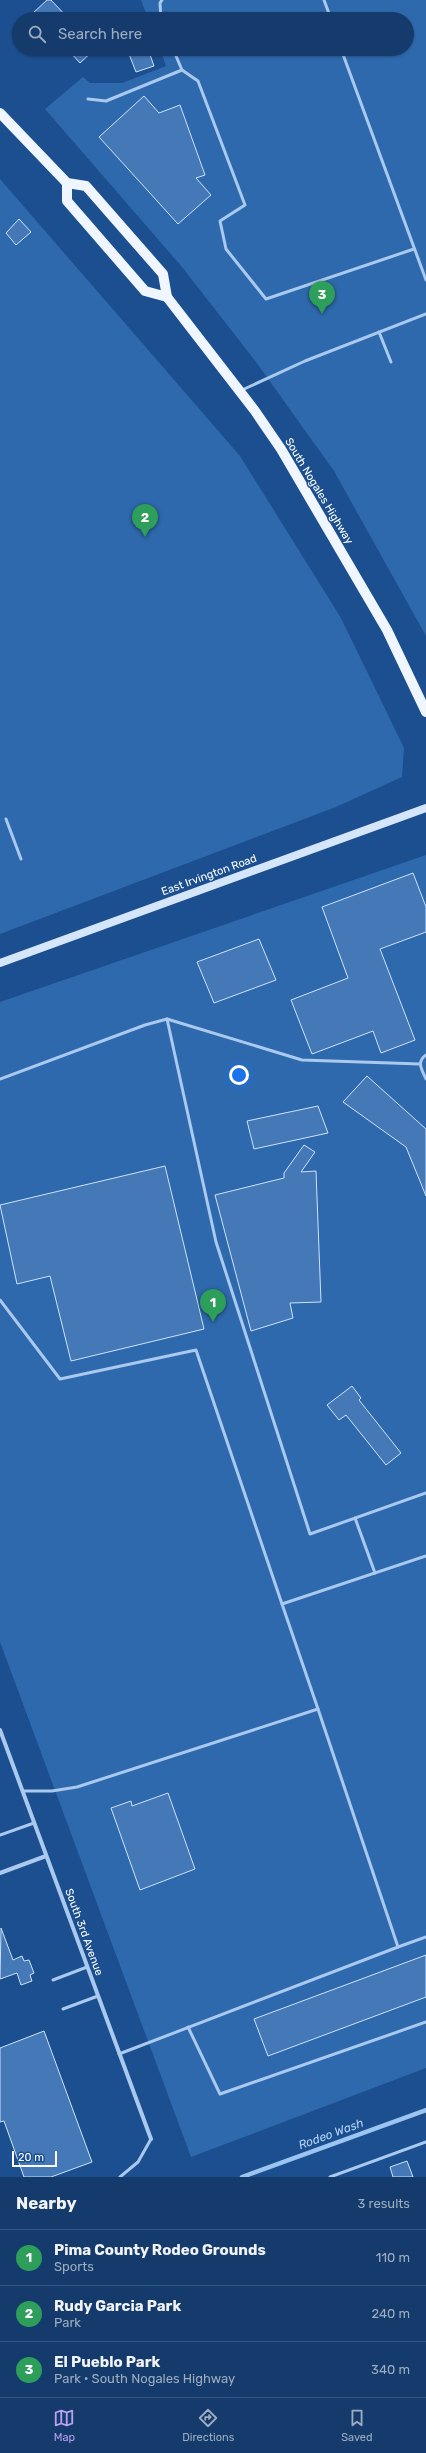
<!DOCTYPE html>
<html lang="en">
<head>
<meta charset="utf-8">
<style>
	:root { --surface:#143b6b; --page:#214673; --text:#f1f3f6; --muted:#9dadc1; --line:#33557e; --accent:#bca0f2 }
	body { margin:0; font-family:Rubik,sans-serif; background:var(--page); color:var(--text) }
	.scale { position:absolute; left:12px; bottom:10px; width:45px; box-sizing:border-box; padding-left:4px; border:2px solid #fff; border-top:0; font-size:11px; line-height:14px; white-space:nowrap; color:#fff; -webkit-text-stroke:3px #1b4f8f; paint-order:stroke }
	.you { position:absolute; left:239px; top:1075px; width:14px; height:14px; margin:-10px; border:3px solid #fff; border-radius:50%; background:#1a73e8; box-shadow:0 0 0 6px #1a73e833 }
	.badge { display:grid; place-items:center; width:26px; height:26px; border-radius:50%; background:var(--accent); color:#fff; font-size:13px; font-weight:700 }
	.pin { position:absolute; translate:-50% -33px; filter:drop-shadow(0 1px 2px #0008) }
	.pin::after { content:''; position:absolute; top:21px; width:14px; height:12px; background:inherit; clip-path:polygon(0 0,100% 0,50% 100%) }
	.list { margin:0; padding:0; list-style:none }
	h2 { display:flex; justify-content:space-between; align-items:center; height:52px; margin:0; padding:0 16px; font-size:17px }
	h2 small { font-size:13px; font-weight:400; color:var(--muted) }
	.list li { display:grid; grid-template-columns:26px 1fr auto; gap:12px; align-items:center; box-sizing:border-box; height:56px; padding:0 16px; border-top:1px solid var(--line) }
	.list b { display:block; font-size:15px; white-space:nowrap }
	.list p { margin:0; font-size:13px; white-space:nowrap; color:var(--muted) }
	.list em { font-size:13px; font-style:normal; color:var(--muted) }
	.icon { flex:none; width:22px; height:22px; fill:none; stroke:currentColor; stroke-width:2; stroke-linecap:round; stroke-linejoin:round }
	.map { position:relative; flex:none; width:426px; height:2177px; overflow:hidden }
	.search { position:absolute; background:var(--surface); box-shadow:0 1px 3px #0004; left:12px; right:12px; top:12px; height:44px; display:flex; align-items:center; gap:10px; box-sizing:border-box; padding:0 14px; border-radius:22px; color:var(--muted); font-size:15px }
	.sheet { height:220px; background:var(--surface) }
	nav { display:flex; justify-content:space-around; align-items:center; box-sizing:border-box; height:56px; border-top:1px solid var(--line); background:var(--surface); font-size:11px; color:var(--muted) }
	nav a { display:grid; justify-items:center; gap:2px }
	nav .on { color:var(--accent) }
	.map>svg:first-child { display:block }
	.green { fill:#2e69ad }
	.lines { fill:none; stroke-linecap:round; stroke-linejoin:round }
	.stream { stroke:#9cc4f0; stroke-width:4.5 }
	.building { fill:#4478b7; stroke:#cfe3fa }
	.service { stroke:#a9c9ee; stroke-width:3 }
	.minor { stroke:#a9c9ee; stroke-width:4 }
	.secondary { stroke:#d6e6fa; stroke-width:8 }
	.primary { stroke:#f0f6ff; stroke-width:10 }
	.labels { text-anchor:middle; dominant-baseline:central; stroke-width:3; stroke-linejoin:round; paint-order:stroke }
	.street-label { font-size:11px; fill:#fff; stroke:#1b4f8f }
	.water-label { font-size:12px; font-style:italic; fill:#b5d3f5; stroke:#1b4f8f }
</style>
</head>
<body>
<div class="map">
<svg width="426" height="2177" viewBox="0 0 426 2177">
	<rect width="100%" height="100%" fill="#1b4f8f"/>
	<g class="green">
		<polygon points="141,0 426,0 426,636 334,471 256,362 182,267 45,109 83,77 90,83 122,83 166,66 160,49 407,49 407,19 148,19"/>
		<polygon points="0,179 240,456 341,618 404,748 402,777 336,807 0,934"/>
		<polygon points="426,855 426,2068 191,2157 0,1642 0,1002"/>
	</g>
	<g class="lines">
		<polyline class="stream" points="242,2177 426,2110"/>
	</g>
	<g class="building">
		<polygon points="47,0 51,0 69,19 39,19 33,13"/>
		<polygon points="67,49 95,49 80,63"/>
		<polygon points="127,49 148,49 154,66 136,72"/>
		<polygon points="144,96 159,113 180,105 205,175 196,178 211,195 178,224 99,137"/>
		<polygon points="19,219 31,232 16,245 6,233"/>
		<polygon points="413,873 426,907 426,932 380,949 415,1040 381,1053 373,1031 312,1054 291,1000 348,978 322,907"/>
		<polygon points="259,939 276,980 214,1003 197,962"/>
		<polygon points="367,1076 426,1129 426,1196 406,1147 343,1102"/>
		<polygon points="318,1106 328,1133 254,1149 247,1121"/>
		<polygon points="304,1145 315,1152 301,1172 316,1171 321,1302 290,1303 293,1318 251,1331 215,1195 284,1178 284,1173"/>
		<polygon points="165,1166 204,1329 71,1361 50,1276 17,1284 0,1205"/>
		<polygon points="352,1386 361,1398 359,1400 401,1453 386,1465 346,1415 339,1420 327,1405"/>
		<polygon points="168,1793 195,1869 140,1890 111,1808 131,1801 132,1806"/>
		<polygon points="1,1928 13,1960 22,1956 24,1961 29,1960 34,1973 30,1975 32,1981 21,1985 17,1973 0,1979"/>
		<polygon points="426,1955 426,1997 268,2056 254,2019"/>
		<polygon points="44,2031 92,2162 51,2177 24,2177 4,2121 0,2122 0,2048"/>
		<polygon points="407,2161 413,2177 393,2177 390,2167"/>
	</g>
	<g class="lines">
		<g class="service">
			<polyline points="324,0 331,19"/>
			<polyline points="161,19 160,3 162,0"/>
			<polyline points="173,49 182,70 198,81 245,205 220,221 226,249 266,299 414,249"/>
			<polyline points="341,49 426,280"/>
			<polyline points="88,99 106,101 182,70"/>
			<polyline points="379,332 391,362"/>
			<polyline points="242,390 305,361 426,314"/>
			<polyline points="6,819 21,859"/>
			<polyline points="167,1019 302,1060 420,1064"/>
			<path d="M426,1055C416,1062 422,1070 426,1079"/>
			<polyline points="0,1079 145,1025 167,1019 216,1242 310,1534 426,1493"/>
			<polyline points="0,1300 60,1379 196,1350 282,1604"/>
			<polyline points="355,1518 375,1573"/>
			<polyline points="318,1709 282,1604 426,1556"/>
			<polyline points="23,1791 52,1791 77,1787 318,1709 398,1947 119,2054"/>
			<polyline points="0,1835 34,1823"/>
			<polyline points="398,1947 426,1937"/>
			<polyline points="53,1980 87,1967"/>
			<polyline points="63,2009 98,1996"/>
			<polyline points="188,2027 220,2094 426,2022"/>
			<polyline points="120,2177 138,2162 151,2139"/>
			<polyline points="330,2177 426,2142"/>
		</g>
		<g class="minor">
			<polyline points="0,1730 151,2139"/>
			<polyline points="0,1873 46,1856"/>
		</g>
		<polyline class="secondary" points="0,963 426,808"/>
		<g class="primary">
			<polyline points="0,113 67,183 86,186 163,274 167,297 255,411 281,449 387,630 426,712"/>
			<polyline points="67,183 67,201 145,291 167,297"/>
		</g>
	</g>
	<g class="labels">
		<g class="street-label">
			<text transform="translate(319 491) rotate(59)">South Nogales Highway</text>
			<text transform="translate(209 875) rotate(-20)">East Irvington Road</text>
			<text transform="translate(84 1932) rotate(70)">South 3rd Avenue</text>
		</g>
		<g class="water-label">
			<text transform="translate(331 2134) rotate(-20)">Rodeo Wash</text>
		</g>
	</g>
</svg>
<div class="scale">20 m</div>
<div class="you"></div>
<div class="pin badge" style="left:213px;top:1322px;background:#2e9e5b">1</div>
<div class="pin badge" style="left:145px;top:537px;background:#2e9e5b">2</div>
<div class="pin badge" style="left:322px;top:314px;background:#2e9e5b">3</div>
<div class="search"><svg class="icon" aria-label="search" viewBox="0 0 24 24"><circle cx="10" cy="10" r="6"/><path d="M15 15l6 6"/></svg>Search here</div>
</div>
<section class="sheet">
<h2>Nearby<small>3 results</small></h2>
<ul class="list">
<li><span class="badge" style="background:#2e9e5b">1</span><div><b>Pima County Rodeo Grounds</b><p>Sports</p></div><em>110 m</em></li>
<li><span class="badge" style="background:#2e9e5b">2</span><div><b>Rudy Garcia Park</b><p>Park</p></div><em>240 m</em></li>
<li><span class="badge" style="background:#2e9e5b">3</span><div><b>El Pueblo Park</b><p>Park · South Nogales Highway</p></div><em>340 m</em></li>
</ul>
</section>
<nav>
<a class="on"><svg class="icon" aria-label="map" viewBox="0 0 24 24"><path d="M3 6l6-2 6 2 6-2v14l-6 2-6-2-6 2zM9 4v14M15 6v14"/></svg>Map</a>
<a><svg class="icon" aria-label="directions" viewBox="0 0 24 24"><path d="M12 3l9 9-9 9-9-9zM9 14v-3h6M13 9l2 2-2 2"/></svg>Directions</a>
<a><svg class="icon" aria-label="saved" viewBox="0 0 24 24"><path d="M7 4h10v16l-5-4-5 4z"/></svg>Saved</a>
</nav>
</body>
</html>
